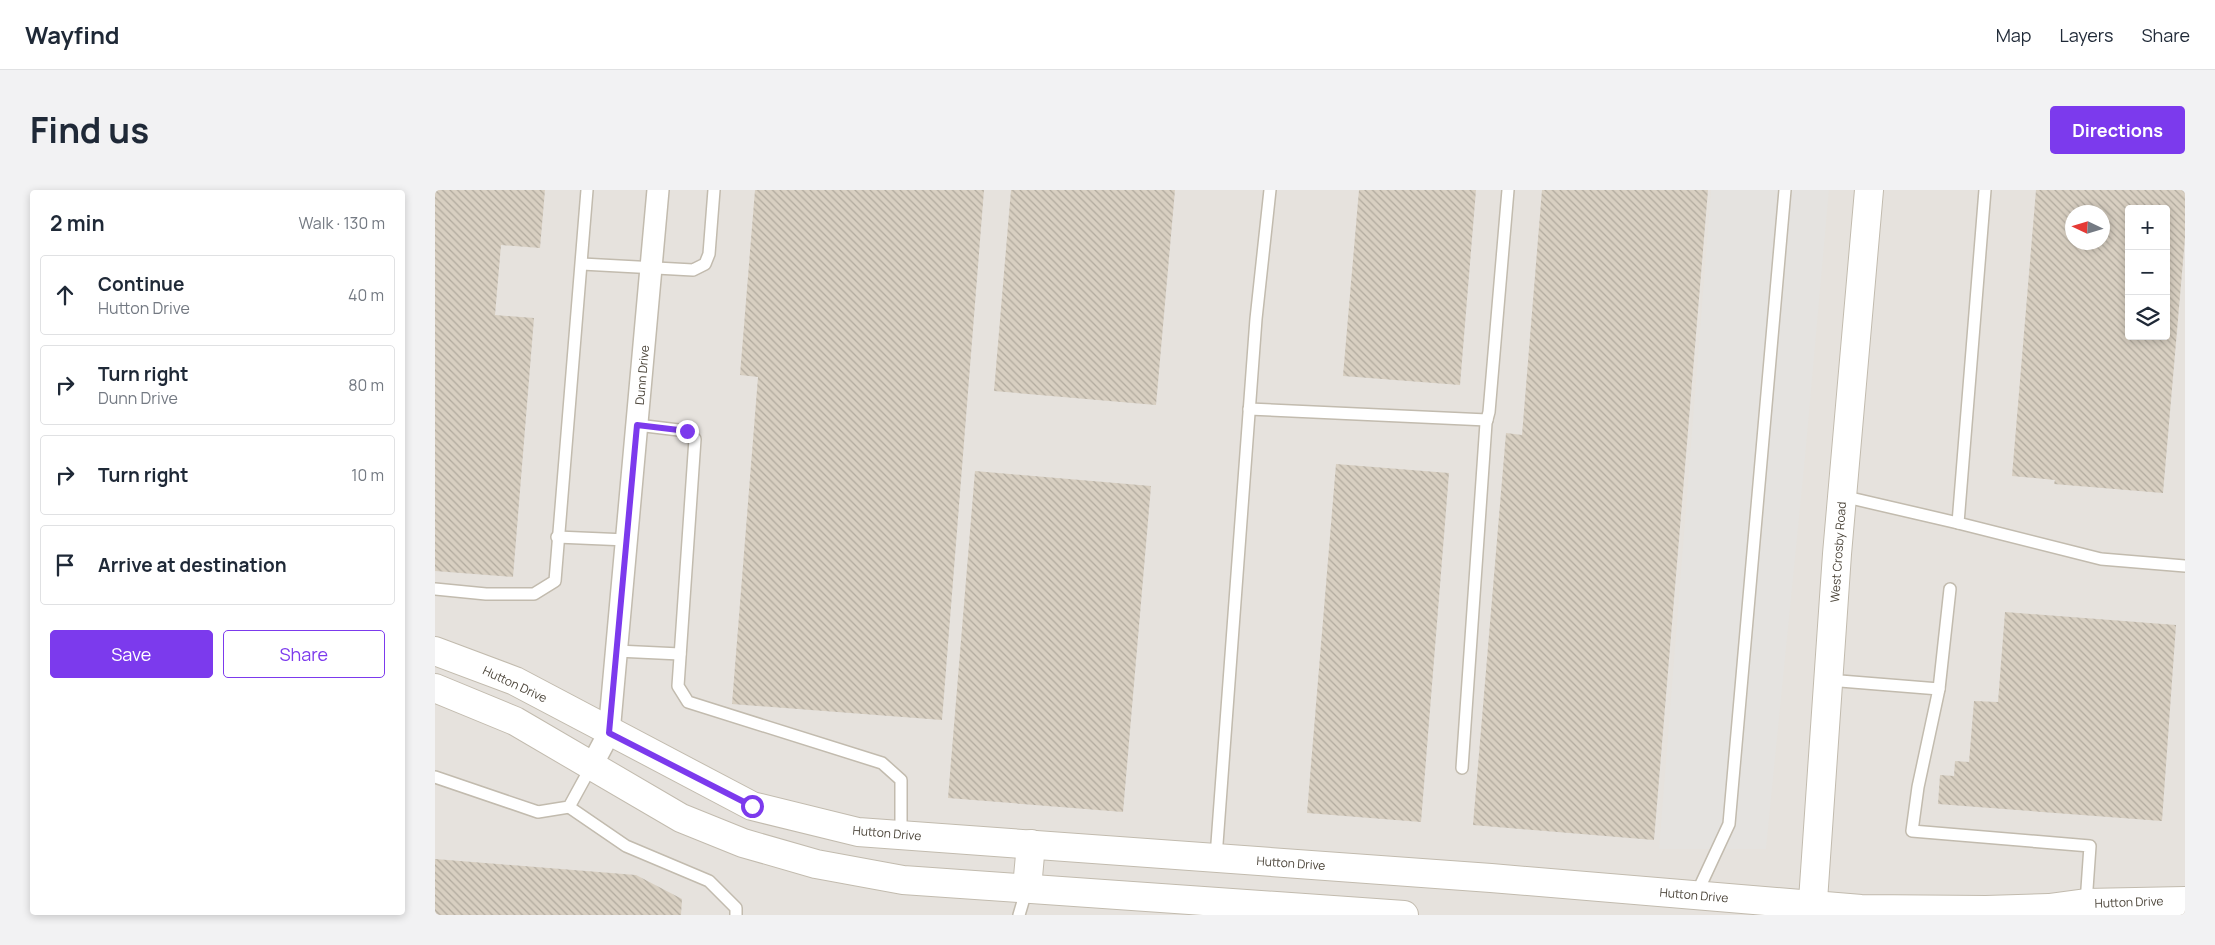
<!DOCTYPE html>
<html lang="en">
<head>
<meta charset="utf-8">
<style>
	:root { --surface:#fff; --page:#f2f2f3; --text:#1f2937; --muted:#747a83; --line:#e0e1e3; --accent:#7c3aed }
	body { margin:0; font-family:Manrope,sans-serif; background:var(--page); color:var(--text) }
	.controls { position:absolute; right:15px; top:15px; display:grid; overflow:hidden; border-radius:5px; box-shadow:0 2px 8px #0003 }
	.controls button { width:45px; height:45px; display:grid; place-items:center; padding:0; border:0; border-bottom:1px solid var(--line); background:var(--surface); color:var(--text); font:25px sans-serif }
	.compass { position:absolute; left:1630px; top:15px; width:45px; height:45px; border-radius:50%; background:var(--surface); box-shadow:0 2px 8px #0003; rotate:274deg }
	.stop { position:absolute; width:15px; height:15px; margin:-11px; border:4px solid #7c3aed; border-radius:50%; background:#fff }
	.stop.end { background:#7c3aed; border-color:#fff; box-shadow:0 1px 5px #0008 }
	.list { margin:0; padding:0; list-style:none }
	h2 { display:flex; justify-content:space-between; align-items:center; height:65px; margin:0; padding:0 20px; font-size:21px }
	h2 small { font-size:16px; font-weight:400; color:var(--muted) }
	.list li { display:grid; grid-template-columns:32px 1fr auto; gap:15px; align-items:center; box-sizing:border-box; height:80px; margin:0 10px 10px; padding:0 10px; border:1px solid var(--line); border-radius:5px }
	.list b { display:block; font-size:19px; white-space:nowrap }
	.list p { margin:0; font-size:16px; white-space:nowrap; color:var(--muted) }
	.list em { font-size:16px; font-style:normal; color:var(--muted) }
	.actions { display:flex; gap:10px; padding:15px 20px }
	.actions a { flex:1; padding:11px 0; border:1px solid var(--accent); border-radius:5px; text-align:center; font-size:18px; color:var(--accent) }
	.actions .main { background:var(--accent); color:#fff }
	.icon { flex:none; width:28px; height:28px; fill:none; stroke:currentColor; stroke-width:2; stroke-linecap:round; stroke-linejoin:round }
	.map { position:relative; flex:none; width:1750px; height:725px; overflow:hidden; border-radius:5px }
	header { display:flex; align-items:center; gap:30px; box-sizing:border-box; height:70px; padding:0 25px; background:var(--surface); border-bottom:1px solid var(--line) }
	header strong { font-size:24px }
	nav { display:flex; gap:28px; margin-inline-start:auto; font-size:18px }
	.intro { display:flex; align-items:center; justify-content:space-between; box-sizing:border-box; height:120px; padding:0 30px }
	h1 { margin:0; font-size:35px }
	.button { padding:12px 22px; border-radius:5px; background:var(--accent); color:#fff; font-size:18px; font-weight:700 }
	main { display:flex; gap:30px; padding:0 30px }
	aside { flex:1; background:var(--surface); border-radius:5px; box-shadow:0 2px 8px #0003 }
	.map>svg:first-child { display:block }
	.industrial { fill:#e6e2dd; fill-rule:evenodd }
	.parking { fill:#e5e3e0 }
	.building { fill:url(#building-back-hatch); fill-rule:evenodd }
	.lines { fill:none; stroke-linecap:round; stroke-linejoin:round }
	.service-casing { stroke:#c2bbae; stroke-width:14 }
	.minor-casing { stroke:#c2bbae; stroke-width:24 }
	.tertiary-casing { stroke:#c2bbae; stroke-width:30 }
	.service { stroke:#fff; stroke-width:11 }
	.minor { stroke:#fff; stroke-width:21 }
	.tertiary { stroke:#fff; stroke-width:28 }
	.route { stroke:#7c3aed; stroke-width:6 }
	.labels { text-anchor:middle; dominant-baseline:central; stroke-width:4; stroke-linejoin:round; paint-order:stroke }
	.street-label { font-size:12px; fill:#4b4439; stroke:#fff }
</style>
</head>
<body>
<header>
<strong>Wayfind</strong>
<nav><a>Map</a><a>Layers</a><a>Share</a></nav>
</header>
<div class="intro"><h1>Find us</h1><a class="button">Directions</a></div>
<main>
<aside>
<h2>2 min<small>Walk · 130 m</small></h2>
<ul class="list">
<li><svg class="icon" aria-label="ahead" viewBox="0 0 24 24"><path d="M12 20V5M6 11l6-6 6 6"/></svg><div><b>Continue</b><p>Hutton Drive</p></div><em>40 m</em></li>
<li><svg class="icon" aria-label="right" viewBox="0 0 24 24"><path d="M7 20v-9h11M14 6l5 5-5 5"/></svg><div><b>Turn right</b><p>Dunn Drive</p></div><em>80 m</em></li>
<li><svg class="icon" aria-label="right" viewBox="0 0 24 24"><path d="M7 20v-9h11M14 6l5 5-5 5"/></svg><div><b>Turn right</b></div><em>10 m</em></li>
<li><svg class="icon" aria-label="arrive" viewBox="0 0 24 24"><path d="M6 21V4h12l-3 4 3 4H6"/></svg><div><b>Arrive at destination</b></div></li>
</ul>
<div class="actions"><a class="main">Save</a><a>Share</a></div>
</aside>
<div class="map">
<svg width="1750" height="725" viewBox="0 0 1750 725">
	<defs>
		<pattern id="building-back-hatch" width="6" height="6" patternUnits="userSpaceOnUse" patternTransform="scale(1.25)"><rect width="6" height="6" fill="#d8cfc1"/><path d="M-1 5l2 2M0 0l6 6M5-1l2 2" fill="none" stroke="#b1aa9e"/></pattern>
	</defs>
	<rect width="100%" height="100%" fill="#f6f3ec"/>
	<path class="industrial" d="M0,0H1750V725H0ZM1694,19H1731V146H1694ZM1638,22H1668V52H1638Z"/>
	<polygon class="parking" points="1276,0 1394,0 1370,268 1331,659 1224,659"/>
	<g class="building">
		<polygon points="0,0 110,0 105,58 66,55 60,125 99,128 78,387 0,381"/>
		<polygon points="320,0 549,0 507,530 297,514 323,187 305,185"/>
		<polygon points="576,0 740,0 721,215 559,201"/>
		<polygon points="924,0 1041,0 1025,195 908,186"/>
		<polygon points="1107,0 1273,0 1219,650 1038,635 1071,243 1087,245"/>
		<path d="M1601,0H1750V48L1728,303L1619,294L1620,290L1577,286ZM1694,19H1731V146H1694ZM1638,22H1668V52H1638Z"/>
		<polygon points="901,274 1014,283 986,632 872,623"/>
		<polygon points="540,281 716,296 688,622 513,608"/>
		<polygon points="1570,422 1741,435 1727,631 1503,614 1505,585 1519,586 1520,571 1534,572 1539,511 1563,512"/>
		<polygon points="0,669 201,685 247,709 246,725 0,725"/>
	</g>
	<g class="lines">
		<defs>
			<g id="service">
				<polyline points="1550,0 1523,333 1666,369 1750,376"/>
				<polyline points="147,74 258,80 270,74 274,64 279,0"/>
				<polyline points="814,219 1052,230"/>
				<polyline points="202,235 252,241 260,249 243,496 253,512 447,573 466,590 466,644"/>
				<polyline points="1407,306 1523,333"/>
				<polyline points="122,347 192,350"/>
				<polyline points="0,399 51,404 99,404 120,391 152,0"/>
				<polyline points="182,461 245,464"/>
				<polyline points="1393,490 1504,499 1483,597 1477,641 1655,656 1651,713"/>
				<polyline points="1504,499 1515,399"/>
				<polyline points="1027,578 1051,233 1054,222 1073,0"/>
				<polyline points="0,587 103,622 134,617 157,575"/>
				<polyline points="134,617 191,656 274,691 301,718 301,725"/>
				<polyline points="781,667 821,129 835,0"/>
				<polyline points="1261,705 1294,634 1350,0"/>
				<polyline points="584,725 592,698"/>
			</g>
			<polyline id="minor" points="157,575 174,543 223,0"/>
			<g id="tertiary">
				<polyline points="0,461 80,491 317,616 423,642 1056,688 1426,719 1551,720 1614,718 1651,713 1750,711"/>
				<polyline points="0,498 80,531 246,628 308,653 381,674 468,690 969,725"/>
				<polyline points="592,698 596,654"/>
				<polyline points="1377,725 1402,364 1434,0"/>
			</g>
		</defs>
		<use href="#service" class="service-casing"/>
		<use href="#minor" class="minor-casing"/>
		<use href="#tertiary" class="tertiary-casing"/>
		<use href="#service" class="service"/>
		<use href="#minor" class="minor"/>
		<use href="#tertiary" class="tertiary"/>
	</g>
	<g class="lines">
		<polyline class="route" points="252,241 202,235 174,543 317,616"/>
	</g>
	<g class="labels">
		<g class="street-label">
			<text transform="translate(207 185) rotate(-85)">Dunn Drive</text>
			<text transform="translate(1403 362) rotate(-86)">West Crosby Road</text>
			<text transform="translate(80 494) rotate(25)">Hutton Drive</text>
			<text transform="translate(452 643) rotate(5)">Hutton Drive</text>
			<text transform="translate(856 673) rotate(4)">Hutton Drive</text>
			<text transform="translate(1259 705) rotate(5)">Hutton Drive</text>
			<text transform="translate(1694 712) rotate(-2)">Hutton Drive</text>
		</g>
	</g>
</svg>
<div class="controls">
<button>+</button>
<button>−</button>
<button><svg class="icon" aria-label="layers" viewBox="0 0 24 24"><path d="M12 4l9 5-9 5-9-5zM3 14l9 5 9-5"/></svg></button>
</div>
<svg class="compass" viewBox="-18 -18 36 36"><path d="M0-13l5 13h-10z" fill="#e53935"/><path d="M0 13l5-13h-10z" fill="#747a83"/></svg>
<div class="stop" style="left:317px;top:616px"></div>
<div class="stop end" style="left:252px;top:241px"></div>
</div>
</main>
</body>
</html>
